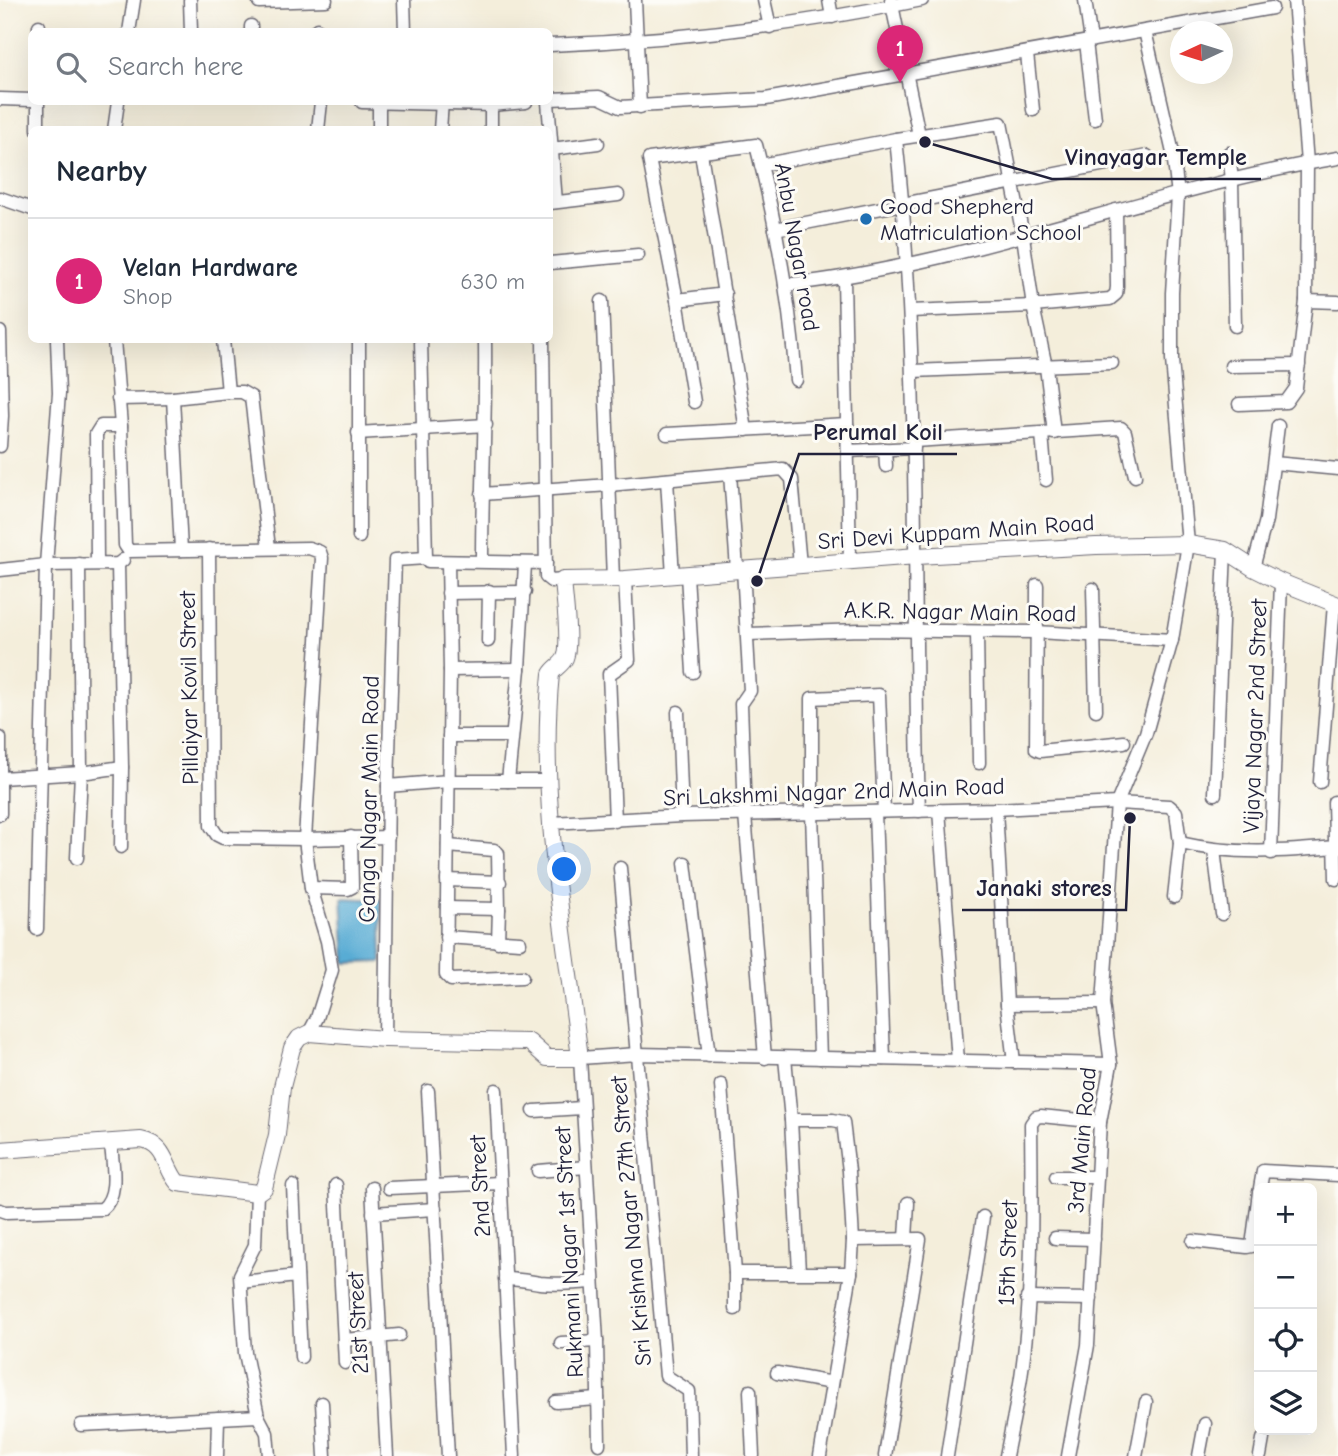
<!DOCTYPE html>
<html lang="en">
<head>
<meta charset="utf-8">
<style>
	:root { --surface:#fff; --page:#f6f6f7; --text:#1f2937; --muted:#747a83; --line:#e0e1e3; --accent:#db2777 }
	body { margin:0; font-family:"Comic Neue",sans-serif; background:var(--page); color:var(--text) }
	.controls { position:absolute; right:21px; bottom:21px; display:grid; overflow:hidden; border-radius:10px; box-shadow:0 7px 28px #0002 }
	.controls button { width:63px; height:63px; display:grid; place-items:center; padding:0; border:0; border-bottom:2px solid var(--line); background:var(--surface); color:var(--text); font:35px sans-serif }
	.compass { position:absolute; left:1170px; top:21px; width:63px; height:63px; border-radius:50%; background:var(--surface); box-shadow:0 7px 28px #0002; rotate:266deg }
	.you { position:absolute; left:565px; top:870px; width:24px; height:24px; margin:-18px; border:5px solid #fff; border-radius:50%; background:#1a73e8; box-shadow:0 0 0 10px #1a73e833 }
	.badge { display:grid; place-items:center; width:46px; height:46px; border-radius:50%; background:var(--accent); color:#fff; font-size:23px; font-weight:700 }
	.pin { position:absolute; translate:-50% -58px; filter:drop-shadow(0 2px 4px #0008) }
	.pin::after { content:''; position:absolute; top:37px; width:24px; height:21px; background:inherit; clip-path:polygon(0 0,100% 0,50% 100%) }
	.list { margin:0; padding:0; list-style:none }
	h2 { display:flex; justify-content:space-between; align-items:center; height:91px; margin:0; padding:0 28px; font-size:30px }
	h2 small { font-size:23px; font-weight:400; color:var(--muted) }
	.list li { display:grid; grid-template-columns:46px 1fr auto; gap:21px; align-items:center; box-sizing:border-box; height:126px; padding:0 28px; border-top:2px solid var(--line) }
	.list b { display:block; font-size:26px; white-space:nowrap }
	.list p { margin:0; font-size:23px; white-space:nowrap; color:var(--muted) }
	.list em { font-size:23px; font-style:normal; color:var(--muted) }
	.icon { flex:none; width:38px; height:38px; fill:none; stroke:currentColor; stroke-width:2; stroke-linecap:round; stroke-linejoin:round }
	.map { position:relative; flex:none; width:1338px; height:1456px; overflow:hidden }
	.search { position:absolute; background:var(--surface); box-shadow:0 7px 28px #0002; left:28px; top:28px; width:525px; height:77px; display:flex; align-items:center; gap:18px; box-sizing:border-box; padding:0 24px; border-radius:10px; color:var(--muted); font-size:26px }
	.panel { position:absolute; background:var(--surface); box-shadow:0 7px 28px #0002; left:28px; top:126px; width:525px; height:217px; border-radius:10px }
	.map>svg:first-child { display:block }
	.water { fill:#59acd4; stroke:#3e6788; stroke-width:2 }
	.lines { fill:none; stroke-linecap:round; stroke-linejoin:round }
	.minor-casing { stroke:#6c6973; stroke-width:15 }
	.major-casing { stroke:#6c6973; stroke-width:18 }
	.minor { stroke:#fff; stroke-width:12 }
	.major { stroke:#fff; stroke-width:16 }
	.poi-dot { fill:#1f6fb2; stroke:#fdfcf7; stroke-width:2.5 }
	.labels { text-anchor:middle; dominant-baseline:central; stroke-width:6; stroke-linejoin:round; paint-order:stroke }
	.poi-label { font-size:23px; fill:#22223b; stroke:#fdfcf7; text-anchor:start }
	.street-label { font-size:23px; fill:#22223b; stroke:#fdfcf7 }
	.leader { fill:none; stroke:#22223b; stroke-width:2.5 }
	.callout-dot { fill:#22223b; stroke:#fdfcf7; stroke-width:2.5 }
	.callout-label { font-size:24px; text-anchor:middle; font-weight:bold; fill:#22223b; stroke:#fdfcf7; stroke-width:6; stroke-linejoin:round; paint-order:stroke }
</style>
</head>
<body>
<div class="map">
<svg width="1338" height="1456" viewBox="0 0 1338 1456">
	<rect width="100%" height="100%" fill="#fdfcf7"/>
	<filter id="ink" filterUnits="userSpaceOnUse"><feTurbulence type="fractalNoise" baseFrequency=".0143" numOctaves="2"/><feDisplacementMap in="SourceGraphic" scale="14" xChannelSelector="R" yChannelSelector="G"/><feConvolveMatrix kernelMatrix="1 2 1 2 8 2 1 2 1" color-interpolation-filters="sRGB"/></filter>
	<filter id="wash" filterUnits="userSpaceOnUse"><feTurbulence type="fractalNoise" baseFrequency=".00686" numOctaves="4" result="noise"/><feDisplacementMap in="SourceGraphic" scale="28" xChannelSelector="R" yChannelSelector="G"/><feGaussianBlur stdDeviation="1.57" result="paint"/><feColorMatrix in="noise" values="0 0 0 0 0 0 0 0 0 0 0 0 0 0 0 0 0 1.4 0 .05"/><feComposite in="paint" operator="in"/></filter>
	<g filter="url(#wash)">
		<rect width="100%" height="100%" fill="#f4eedb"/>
		<polygon class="water" points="342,898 381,900 382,962 346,963"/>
	</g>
	<g filter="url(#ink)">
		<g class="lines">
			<defs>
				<g id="minor">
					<polyline points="190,0 191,32"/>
					<polyline points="259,0 259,2 326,0"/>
					<polyline points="404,0 405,32"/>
					<polyline points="635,0 640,107"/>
					<polyline points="764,0 770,27"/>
					<polyline points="829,0 832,17"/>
					<polyline points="891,0 919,135"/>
					<polyline points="1085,0 1091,41"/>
					<polyline points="251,26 251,32"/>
					<polyline points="317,29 317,32"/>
					<polyline points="39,32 39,26"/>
					<polyline points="129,32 134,0"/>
					<polyline points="1086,42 1095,119"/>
					<path d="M550,45C675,40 799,25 922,0"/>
					<polyline points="1027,54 1033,110"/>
					<polyline points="0,99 32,100"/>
					<polyline points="550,99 599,97 620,107 766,99 1272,8"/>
					<polyline points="362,102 491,105 526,102"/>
					<polyline points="548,102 556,202"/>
					<polyline points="38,130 38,102"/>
					<polyline points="114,130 118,102"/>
					<polyline points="318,130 321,102"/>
					<polyline points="379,130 379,102"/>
					<polyline points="440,130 442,102"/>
					<polyline points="491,130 491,105"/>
					<polyline points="552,149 598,143"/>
					<polyline points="701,153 746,430"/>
					<polyline points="1229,153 1232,180 1235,326"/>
					<polyline points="761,165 896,139"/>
					<polyline points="0,198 32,209"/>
					<polyline points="550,203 618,195"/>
					<polyline points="775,229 1147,156"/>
					<polyline points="550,263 638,255"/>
					<polyline points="844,279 850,561"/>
					<path d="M785,285C974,264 1151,189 1338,158"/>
					<polyline points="677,300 725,294"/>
					<polyline points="602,301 613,579"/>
					<polyline points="1306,301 1338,302"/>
					<polyline points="910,311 1033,306 1110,299 1116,294 1117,287 1116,210"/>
					<polyline points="0,332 2,416 0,446"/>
					<polyline points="114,340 121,426 125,545 129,551"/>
					<polyline points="223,340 228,392"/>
					<polyline points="359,340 359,537"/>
					<polyline points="421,340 426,558"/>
					<polyline points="543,340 546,577 551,581 563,580"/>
					<polyline points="1231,366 1299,365"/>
					<polyline points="913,371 1112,363"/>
					<polyline points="173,398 181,550"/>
					<polyline points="118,399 173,398 228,392 242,392 251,397 269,548"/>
					<path d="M694,402L677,300L649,159L756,145C776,222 790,301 796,380"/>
					<polyline points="1239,404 1286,402 1296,388 1306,301 1307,163 1294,0"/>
					<polyline points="358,433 486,425"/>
					<polyline points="667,434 847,424"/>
					<polyline points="1042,434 1046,480"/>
					<polyline points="914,441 1121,428 1125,432 1135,476"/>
					<polyline points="885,449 886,466"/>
					<polyline points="848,451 914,448"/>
					<polyline points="1274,463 1338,469"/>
					<polyline points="730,474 737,569"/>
					<polyline points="667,480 673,576"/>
					<polyline points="482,494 609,485 783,469 792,479 800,565"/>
					<polyline points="209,549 211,826 217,835 223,838 305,839 388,837"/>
					<polyline points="129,551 309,548 320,552 322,558 305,839 311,888 327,941 332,970 317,1018 309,1033"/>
					<path d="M482,561C482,487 486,414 485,340"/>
					<polyline points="448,562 450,670 446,975 451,980 522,977"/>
					<polyline points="97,563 96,434 101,426 121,426"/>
					<polyline points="118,564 122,767 121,847"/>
					<polyline points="1253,568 1266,520 1278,426"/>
					<polyline points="743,569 750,691 741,704 745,815 765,1058"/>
					<polyline points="0,570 46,565 118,564 123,560"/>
					<polyline points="687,575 693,672"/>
					<polyline points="1037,585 1036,749 1040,751 1124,742"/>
					<polyline points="1093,589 1096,710"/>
					<polyline points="448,593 525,592"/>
					<polyline points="977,632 979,763"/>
					<polyline points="748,634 860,630 1037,632 1172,640"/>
					<polyline points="488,641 489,591"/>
					<polyline points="450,670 519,669"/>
					<polyline points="678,712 682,816"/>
					<polyline points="449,736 512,736"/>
					<polyline points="0,738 0,814"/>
					<polyline points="1,778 81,773 122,767"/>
					<polyline points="508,781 519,669 525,564"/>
					<polyline points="1320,782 1334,604"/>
					<polyline points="388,786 449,781 548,781"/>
					<polyline points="1215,794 1225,550"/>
					<polyline points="1334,802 1336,879"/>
					<polyline points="996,809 1007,1004 1014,1062"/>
					<polyline points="939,810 958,1061"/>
					<path d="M919,811C912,587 921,363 896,139L1001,123L1023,236L1033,306L1046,367L1054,433"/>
					<polyline points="875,812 884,1059"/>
					<polyline points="615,821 609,674 629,660 625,579"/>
					<polyline points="551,823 682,816 996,809 1117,803 1169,806 1176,812 1180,843 1174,897"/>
					<path d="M1180,843C1232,855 1282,852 1335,847"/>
					<polyline points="1214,850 1222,914"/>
					<polyline points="1271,853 1281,582"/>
					<polyline points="77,858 81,773 79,564"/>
					<polyline points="685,863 709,1056"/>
					<polyline points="620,868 666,1376 689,1391 691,1456"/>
					<polyline points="447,880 500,882"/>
					<polyline points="311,888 348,889 352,887 351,837"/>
					<polyline points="447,908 499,909 498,853 494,850 448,846"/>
					<polyline points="37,929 46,565 59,393 57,340"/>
					<polyline points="446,937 520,942"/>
					<polyline points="498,942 499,909"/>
					<polyline points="1007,1004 1103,1003"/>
					<polyline points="385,1039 388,786 395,560 426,558 428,561 546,563"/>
					<polyline points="785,1058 791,1120 833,1120 843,1122 849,1171 853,1240 851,1273 820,1456"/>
					<polyline points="820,1058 812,813 812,698 879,695 884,811"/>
					<polyline points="721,1085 735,1273 851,1273"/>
					<polyline points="496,1090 514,1456"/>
					<polyline points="428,1091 448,1456"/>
					<polyline points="534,1111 582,1108"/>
					<polyline points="791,1120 799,1272"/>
					<polyline points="538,1171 586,1167"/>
					<polyline points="1056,1177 1097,1177"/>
					<polyline points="336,1185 345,1363"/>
					<polyline points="293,1186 301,1357"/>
					<polyline points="372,1188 387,1456"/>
					<polyline points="389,1188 500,1183"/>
					<polyline points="1260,1188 1263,1171 1338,1175"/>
					<polyline points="257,1193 255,1245 240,1275 245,1353 258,1416 267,1433 269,1456"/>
					<path d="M0,1210L6,1212L102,1209C120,1195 112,1163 111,1143"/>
					<polyline points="373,1213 435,1209"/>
					<polyline points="1055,1238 1094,1239"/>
					<polyline points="906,1239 908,1203"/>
					<polyline points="853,1240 920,1239 885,1456"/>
					<polyline points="1193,1241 1247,1247 1252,1246 1259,1192"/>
					<polyline points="735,1273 735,1309"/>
					<path d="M505,1279C519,1279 527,1281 540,1283C557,1285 575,1283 593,1282"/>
					<polyline points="241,1282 297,1276"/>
					<polyline points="1027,1298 1091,1299"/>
					<polyline points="344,1340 399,1335"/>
					<polyline points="561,1343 597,1341"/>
					<polyline points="777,1373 832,1383"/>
					<polyline points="750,1391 753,1456"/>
					<polyline points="556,1402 598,1399"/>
					<polyline points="322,1403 325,1456"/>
					<polyline points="81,1425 258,1416"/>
					<polyline points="599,1444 597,1341 580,1058 637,1054 1111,1064"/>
					<polyline points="217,1456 218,1418"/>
					<polyline points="947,1456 983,1217"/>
					<path d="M1006,1456C1011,1430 1017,1403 1021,1377C1033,1296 1032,1206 1031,1124L1036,1117L1041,1116L1100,1122"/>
					<polyline points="1068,1456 1088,1345 1100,1122 1111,1064 1103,1003 1117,803 1146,733 1172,640 1188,544 1172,360 1172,293 1178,195 1173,153 1145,31"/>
					<polyline points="1136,1456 1146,1402"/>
					<polyline points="1199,1456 1205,1424"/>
					<polyline points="1260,1456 1263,1439"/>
				</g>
				<path id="major" d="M0,1150L141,1140C167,1145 164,1167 178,1183L257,1193L264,1188L277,1135L282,1087L292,1048L299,1038L309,1033L385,1039L529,1042L547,1058H580C565,934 538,799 551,674C555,667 562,665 565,658C571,644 564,597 563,580L625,579L917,556L1096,546L1188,544L1225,550L1253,568L1281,582L1338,605"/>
			</defs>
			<use href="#minor" class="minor-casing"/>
			<use href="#major" class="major-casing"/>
			<use href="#minor" class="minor"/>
			<use href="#major" class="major"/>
		</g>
	</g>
	<circle class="poi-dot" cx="866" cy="219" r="7"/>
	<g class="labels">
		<g class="poi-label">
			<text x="880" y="206">Good Shepherd<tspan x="880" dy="26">Matriculation School</tspan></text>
		</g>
		<g class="street-label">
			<text transform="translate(797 247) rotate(80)">Anbu Nagar road</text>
			<text transform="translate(956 532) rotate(-4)">Sri Devi Kuppam Main Road</text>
			<text transform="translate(960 612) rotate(1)">A.K.R. Nagar Main Road</text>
			<text transform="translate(189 688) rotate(-91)">Pillaiyar Kovil Street</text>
			<text transform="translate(1255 716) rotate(-88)">Vijaya Nagar 2nd Street</text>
			<text transform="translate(834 792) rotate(-2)">Sri Lakshmi Nagar 2nd Main Road</text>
			<text transform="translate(369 799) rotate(-89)">Ganga Nagar Main Road</text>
			<text transform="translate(1082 1140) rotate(-85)">3rd Main Road</text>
			<text transform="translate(480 1186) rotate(-93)">2nd Street</text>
			<text transform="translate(631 1221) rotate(-95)">Sri Krishna Nagar 27th Street</text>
			<text transform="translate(569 1252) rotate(-93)">Rukmani Nagar 1st Street</text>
			<text transform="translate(1008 1253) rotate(-88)">15th Street</text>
			<text transform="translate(358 1323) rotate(-93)">21st Street</text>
		</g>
	</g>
	<path class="leader" d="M925 142L1052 179H1261M757 581L799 454H957M1130 818L1126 910H962"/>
	<g class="callout-dot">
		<circle cx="925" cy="142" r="7"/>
		<circle cx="757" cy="581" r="7"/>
		<circle cx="1130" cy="818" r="7"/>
	</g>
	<g class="callout-label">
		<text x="1156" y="165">Vinayagar Temple</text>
		<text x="878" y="440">Perumal Koil</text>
		<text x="1044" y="896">Janaki stores</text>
	</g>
</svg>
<div class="controls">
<button>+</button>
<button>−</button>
<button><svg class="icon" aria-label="locate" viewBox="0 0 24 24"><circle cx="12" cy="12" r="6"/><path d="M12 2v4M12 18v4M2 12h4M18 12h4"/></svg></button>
<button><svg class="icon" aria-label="layers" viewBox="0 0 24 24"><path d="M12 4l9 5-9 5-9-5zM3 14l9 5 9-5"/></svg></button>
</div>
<svg class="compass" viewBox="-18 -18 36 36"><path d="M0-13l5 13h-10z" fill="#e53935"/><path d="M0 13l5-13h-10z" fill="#747a83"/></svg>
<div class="you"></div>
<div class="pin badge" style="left:900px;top:83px">1</div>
<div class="search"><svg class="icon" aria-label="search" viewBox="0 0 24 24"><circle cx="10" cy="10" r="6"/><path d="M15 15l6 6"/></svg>Search here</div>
<section class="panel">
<h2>Nearby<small></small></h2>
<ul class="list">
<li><span class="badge">1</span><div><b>Velan Hardware</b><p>Shop</p></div><em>630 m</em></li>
</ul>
</section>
</div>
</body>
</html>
